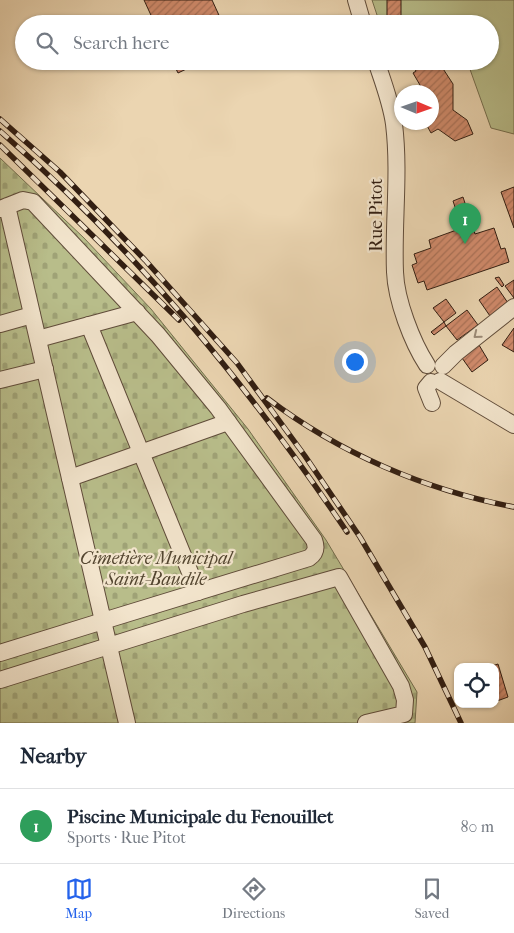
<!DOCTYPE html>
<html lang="en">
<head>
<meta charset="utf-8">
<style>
	:root { --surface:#fff; --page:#f2f2f3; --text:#1f2937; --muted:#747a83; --line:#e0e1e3; --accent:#2563eb }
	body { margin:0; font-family:"IM FELL French Canon",serif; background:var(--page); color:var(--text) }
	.controls { position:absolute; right:15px; bottom:15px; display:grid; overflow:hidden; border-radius:10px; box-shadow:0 1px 4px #0004 }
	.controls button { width:45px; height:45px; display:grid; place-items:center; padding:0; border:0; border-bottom:1px solid var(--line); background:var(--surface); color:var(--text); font:25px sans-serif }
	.compass { position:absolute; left:394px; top:85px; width:45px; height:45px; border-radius:50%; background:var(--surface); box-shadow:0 1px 4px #0004; rotate:92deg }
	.you { position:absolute; left:354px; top:361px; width:18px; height:18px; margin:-12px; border:4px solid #fff; border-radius:50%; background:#1a73e8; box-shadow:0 0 0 8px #1a73e833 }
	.badge { display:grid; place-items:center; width:32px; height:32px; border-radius:50%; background:var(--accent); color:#fff; font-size:16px; font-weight:700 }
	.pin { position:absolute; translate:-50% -41px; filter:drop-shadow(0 1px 2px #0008) }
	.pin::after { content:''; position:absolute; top:26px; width:18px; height:15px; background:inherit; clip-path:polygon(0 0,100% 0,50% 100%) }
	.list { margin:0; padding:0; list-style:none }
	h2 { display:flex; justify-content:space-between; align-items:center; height:65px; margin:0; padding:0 20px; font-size:21px }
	h2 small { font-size:16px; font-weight:400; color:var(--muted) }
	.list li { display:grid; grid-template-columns:32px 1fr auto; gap:15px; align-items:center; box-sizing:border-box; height:75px; padding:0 20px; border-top:1px solid var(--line) }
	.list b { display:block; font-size:19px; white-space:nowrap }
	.list p { margin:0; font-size:16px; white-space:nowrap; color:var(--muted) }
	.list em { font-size:16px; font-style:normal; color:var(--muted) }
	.icon { flex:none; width:28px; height:28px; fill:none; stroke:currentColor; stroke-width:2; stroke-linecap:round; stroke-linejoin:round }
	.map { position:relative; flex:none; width:514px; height:723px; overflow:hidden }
	.search { position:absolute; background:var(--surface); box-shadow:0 1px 4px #0004; left:15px; right:15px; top:15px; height:55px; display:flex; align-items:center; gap:12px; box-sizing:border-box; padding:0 18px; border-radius:28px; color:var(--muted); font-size:19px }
	.sheet { height:140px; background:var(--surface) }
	nav { display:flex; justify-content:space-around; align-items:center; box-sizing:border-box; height:70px; border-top:1px solid var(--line); background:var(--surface); font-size:14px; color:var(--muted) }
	nav a { display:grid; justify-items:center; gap:2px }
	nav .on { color:var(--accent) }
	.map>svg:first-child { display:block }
	.cemetery { fill:url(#cemetery-stones); stroke:#756e4e }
	.garden { fill:#b8bd8a; stroke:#756e4e }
	.building { fill:url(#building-hatch); stroke:#321e12 }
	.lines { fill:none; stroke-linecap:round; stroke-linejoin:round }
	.minor-casing { stroke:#604c3a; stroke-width:18 }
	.minor { stroke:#f2e4cc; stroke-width:16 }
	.rail-casing { stroke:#321e12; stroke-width:5.5 }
	.rail { stroke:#f2e4cc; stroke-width:4; stroke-dasharray:11; stroke-linecap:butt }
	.oneway { stroke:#9c8b78 }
	.labels { text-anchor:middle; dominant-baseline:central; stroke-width:4.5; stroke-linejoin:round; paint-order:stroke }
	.street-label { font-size:18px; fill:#321e12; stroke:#f2e4cc }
	.park-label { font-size:18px; font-style:italic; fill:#544630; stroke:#f2e4cc }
</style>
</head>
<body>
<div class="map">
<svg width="514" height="723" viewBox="0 0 514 723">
	<defs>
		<pattern id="cemetery-stones" width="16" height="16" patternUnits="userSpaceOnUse" patternTransform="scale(1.25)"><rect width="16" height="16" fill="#b8bd8a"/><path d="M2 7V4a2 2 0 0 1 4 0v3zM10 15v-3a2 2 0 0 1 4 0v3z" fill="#9fa276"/></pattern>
		<pattern id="building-hatch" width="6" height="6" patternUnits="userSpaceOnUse" patternTransform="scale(1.25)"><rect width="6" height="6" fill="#d18b6c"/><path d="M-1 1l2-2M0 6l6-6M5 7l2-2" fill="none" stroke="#aa7157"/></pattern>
	</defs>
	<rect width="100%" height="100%" fill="#ebd5b1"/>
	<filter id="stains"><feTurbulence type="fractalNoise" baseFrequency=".004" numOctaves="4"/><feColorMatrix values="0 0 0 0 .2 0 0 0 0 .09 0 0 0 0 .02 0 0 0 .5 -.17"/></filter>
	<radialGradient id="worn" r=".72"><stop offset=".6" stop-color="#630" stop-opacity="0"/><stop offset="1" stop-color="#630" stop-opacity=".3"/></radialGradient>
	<polygon class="cemetery" points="0,158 84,238 151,309 248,429 326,540 417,692 415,723 0,723"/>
	<polygon class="garden" points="372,0 514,0 514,134 491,128 467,61 490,61 490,24 380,24"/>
	<g class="building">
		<polygon points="144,0 212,0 223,24 155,24"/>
		<rect x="387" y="0" width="14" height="24"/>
		<polygon points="172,61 203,61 178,73"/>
		<polygon points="410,61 438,61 453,84 453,110 467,120 473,134 455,141 438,129 431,133 425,122 432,122 432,92 424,92 413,73 416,71"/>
		<polygon points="514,187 514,228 501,192"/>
		<polygon points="463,197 475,234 494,228 501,249 505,248 509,262 427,290 424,281 418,283 412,265 417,263 414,254 431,248 429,240 462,228 453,201"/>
		<polygon points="499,277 504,285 502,287 495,278"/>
		<polygon points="514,280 514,298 505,286"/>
		<polygon points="497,287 508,303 490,316 479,300"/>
		<polygon points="446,299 456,313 444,322 433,308"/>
		<polygon points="467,310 478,325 457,340 446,326"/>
		<polygon points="444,322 446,326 434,335 431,332"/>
		<polygon points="514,328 514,352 502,345"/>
		<polygon points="479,345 488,360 472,372 462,358"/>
		<polygon points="498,664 508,697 497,701 495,667 489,667"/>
	</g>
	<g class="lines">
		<defs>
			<g id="minor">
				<polyline points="356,0 363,24"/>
				<path d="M376,61C383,82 391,102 394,124C400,173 393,223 395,272C396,300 412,342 427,365"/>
				<path d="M0,209L23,200L33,202L158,335L218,408L314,540C317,548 316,553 309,558L103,621L7,206"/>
				<polyline points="0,324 32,315"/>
				<polyline points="89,325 198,592"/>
				<polyline points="38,339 137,312"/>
				<polyline points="443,366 456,353 514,307"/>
				<polyline points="0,380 45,369"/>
				<polyline points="440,381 514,425"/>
				<polyline points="431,382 426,388 432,403"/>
				<polyline points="70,478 228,422"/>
				<polyline points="0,653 103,621 127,723"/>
				<polyline points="0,680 243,604 339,577 401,686 405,700 404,714 366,723"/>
			</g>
		</defs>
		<use href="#minor" class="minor-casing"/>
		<use href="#minor" class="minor"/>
		<defs>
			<g id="rail">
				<polyline points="0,119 60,172 145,260 237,363 305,456 360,537 425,647 461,723"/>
				<path d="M0,131C136,250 246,382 347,532"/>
				<polyline points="0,145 179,320"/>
				<path d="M267,398C339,453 425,490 514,507"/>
			</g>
		</defs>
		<use href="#rail" class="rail-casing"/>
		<use href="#rail" class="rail"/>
	</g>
	<defs><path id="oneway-chevron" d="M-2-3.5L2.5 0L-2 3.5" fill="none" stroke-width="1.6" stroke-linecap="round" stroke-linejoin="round" transform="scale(1.25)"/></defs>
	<use class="oneway" href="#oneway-chevron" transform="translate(477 335) rotate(141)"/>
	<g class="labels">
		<g class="street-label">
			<text transform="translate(376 215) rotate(-90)">Rue Pitot</text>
		</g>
		<g class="park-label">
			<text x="156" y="558">Cimetière Municipal<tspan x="156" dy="21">Saint-Baudile</tspan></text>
		</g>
	</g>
	<rect width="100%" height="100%" filter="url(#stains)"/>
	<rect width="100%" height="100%" fill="url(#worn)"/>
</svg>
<div class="controls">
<button><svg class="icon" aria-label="locate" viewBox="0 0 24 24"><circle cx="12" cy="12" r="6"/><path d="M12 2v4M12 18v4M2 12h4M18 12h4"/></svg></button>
</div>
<svg class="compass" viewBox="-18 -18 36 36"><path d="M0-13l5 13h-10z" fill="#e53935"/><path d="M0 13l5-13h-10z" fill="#747a83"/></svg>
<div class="you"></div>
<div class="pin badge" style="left:465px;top:244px;background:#2e9e5b">1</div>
<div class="search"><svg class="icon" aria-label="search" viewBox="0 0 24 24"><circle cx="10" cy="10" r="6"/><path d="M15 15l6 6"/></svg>Search here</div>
</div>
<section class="sheet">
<h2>Nearby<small></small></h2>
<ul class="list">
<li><span class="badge" style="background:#2e9e5b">1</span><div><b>Piscine Municipale du Fenouillet</b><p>Sports · Rue Pitot</p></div><em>80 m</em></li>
</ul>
</section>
<nav>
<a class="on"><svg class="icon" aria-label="map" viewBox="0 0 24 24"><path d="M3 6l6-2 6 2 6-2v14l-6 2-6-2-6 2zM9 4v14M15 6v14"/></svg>Map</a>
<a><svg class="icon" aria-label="directions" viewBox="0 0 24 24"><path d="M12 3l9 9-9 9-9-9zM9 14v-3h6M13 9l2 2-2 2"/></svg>Directions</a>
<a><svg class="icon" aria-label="saved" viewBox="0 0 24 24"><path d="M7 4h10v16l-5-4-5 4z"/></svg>Saved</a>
</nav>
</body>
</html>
